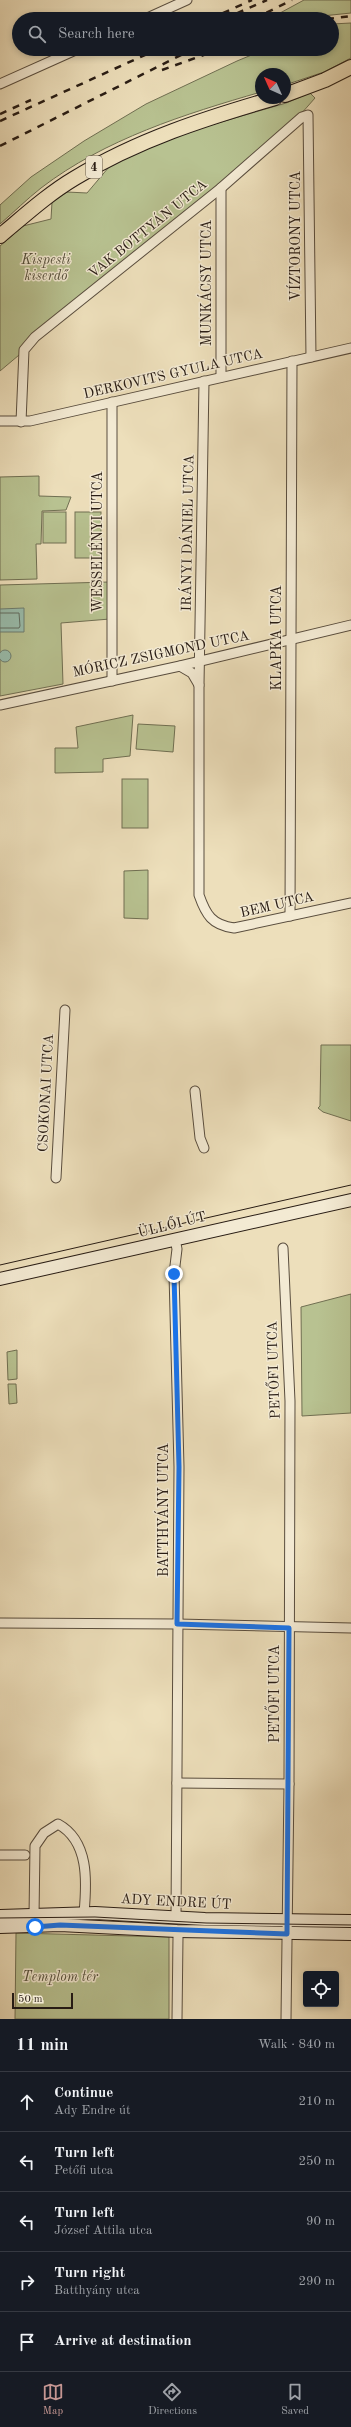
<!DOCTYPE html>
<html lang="en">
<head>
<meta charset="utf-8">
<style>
	:root { --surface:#171b24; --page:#242831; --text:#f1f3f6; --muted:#9ea1a6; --line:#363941; --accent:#c59692 }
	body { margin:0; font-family:"Old Standard TT",serif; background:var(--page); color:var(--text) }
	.controls { position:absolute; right:12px; bottom:12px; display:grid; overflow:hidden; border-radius:4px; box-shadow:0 2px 6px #0003 }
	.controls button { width:36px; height:36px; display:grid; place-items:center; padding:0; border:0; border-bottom:1px solid var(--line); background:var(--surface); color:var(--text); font:20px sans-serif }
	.compass { position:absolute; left:255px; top:68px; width:36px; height:36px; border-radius:50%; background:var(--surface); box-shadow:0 2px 6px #0003; rotate:315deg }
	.scale { position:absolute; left:12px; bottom:10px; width:61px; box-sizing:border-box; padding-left:4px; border:2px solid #281c14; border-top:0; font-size:11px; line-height:14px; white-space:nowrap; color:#281c14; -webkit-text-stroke:3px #f3ead3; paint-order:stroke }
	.stop { position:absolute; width:12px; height:12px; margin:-9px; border:3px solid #1a73e8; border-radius:50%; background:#fff }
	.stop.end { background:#1a73e8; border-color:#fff; box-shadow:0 1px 4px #0008 }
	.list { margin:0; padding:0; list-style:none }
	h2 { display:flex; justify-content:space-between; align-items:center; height:52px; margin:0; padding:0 16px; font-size:17px }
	h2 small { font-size:13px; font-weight:400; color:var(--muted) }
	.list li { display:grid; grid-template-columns:26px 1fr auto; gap:12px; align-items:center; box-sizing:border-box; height:60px; padding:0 16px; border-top:1px solid var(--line) }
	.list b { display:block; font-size:15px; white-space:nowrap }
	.list p { margin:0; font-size:13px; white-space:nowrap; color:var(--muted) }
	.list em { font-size:13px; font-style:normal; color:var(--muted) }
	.icon { flex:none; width:22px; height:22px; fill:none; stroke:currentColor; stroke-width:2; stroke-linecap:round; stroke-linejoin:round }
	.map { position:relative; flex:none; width:351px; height:2019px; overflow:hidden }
	.search { position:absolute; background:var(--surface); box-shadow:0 2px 6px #0003; left:12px; right:12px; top:12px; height:44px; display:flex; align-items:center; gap:10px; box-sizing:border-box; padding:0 14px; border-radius:22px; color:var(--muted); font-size:15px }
	.sheet { height:352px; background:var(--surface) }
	nav { display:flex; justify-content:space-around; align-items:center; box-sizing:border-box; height:56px; border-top:1px solid var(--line); background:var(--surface); font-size:11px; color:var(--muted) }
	nav a { display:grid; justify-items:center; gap:2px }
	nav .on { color:var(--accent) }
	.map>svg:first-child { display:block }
	.green { fill:#b8c291; stroke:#706f52 }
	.water { fill:#99bdad; stroke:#6c7d70 }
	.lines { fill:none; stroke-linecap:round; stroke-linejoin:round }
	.shore { stroke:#606c60; stroke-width:1 }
	.street-casing { stroke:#594d3e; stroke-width:11 }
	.secondary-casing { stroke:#281c14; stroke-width:14 }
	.primary-casing { stroke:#281c14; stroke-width:16 }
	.street { stroke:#f3ead3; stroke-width:9 }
	.secondary { stroke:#f3ead3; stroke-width:12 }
	.primary { stroke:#eddfbb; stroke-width:14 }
	.tram { stroke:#281c14; stroke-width:1 }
	.rail { stroke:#281c14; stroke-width:2.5; stroke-dasharray:7 7; stroke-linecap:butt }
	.route { stroke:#1a73e8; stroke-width:5 }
	.labels { text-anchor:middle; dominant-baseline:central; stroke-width:3; stroke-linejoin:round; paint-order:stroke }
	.shield { fill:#f3ead3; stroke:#655a4d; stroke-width:1 }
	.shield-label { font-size:13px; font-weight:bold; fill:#281c14 }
	.street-label { font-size:14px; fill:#281c14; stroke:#f3ead3 }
	.park-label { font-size:14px; font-style:italic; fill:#534e3a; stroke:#f3ead3 }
</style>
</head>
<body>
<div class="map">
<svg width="351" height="2019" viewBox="0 0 351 2019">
	<rect width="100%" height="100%" fill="#eddfbb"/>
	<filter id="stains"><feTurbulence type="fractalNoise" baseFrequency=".005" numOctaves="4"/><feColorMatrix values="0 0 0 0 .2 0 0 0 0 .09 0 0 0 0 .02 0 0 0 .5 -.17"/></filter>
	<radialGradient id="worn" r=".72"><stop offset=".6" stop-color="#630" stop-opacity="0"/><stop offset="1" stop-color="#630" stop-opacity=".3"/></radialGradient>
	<g class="green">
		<polygon points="304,0 351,0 351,13 293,19 269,19"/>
		<path d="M351,23V58L324,72L285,85V74H261V92C185,114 105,139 41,188C27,199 14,212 0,224V205L31,177L84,141L146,104L237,61L266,49H332V24Z"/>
		<polygon points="310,93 315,98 286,131 0,371 0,246 23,226 51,219 52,202 67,192 87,193 109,167 132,155 194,130 286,103"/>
		<polygon points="39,476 39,496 71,497 66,510 42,511 41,544 36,544 37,579 0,580 0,477"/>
		<rect x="43" y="512" width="23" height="31"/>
		<rect x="75" y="512" width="26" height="46"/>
		<polygon points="109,582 110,619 61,623 63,684 0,696 0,585"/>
		<polygon points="133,715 130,756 103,759 103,772 55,773 55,748 78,748 76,727"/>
		<polygon points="138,724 175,726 173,752 136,749"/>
		<rect x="122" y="779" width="26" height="49"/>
		<polygon points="148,870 148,919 124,918 124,871"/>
		<polygon points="321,1045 351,1045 351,1121 323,1112 318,1108 320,1106"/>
		<polygon points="351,1294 351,1413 302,1416 301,1307"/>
		<polygon points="17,1350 17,1379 8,1380 7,1352"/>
		<polygon points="8,1384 16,1384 17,1403 9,1404"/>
		<polygon points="16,1933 169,1937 169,2019 15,2019"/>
	</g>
	<g class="water">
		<polygon points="24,608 24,632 0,632 0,609"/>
		<circle cx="5" cy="656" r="6"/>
	</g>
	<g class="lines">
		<polyline class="shore" points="0,613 19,613 20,626 19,628 0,628"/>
		<defs>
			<g id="street">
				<polyline points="145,19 187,0"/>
				<polyline points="0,84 78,49"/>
				<polyline points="221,377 221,188"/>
				<path d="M204,381L199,685V895C206,915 212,925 234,928L351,903"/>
				<polyline points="0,421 30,421 351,348"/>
				<polyline points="21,422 24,350 35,337 221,188 302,117 308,115 311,357"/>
				<polyline points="180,666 192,673 199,685"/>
				<polyline points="112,681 112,402"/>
				<polyline points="0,705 180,666 351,625"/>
				<polyline points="290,916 292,361"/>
				<polyline points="195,1091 200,1138 204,1148"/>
				<polyline points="56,1178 65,1010"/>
				<polyline points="175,1239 177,1249 174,1274 179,1467 176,1918"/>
				<polyline points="283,1248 290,1401 289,1784 286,2019"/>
				<polyline points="0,1623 177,1624 351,1628"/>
				<polyline points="177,1783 289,1784"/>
				<polyline points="0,1855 25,1855"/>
				<path d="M34,1916L35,1846L44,1833L58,1824C89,1841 87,1881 84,1913"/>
				<polyline points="177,2019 178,1937"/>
			</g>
			<g id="secondary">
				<polyline points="0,1279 351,1200"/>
				<polyline points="0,1916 95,1913 205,1919 351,1921"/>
				<polyline points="0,1927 60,1925 177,1931 351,1934"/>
			</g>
			<g id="primary">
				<polyline points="285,95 325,80 351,67"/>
				<path d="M0,236C24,216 48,194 75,178C137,140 206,118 275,98"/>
			</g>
		</defs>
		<use href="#street" class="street-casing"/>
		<use href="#secondary" class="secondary-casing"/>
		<use href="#primary" class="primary-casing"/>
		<use href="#street" class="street"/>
		<use href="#secondary" class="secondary"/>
		<use href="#primary" class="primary"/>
		<g class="tram">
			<polyline points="0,1265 351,1185"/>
			<polyline points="0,1918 95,1917 206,1923 351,1925"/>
		</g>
		<g class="rail">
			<polyline points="210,19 252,0"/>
			<polyline points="224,19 267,0"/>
			<polyline points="254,19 292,0"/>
			<polyline points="327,19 351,16"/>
			<polyline points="162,70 220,49"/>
			<polyline points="0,114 31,100"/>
			<polyline points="0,121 158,49"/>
			<polyline points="0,146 193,49"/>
		</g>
	</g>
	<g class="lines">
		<polyline class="route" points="35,1927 60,1925 287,1934 289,1628 177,1624 179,1467 174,1274"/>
	</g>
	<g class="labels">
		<rect class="shield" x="86" y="156" width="16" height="22" rx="3"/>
		<g class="shield-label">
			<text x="94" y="167">4</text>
		</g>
		<g class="street-label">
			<text transform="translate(148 229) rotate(-39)">VAK BOTTYÁN UTCA</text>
			<text transform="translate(296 236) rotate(-90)">VÍZTORONY UTCA</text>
			<text transform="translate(207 283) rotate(-90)">MUNKÁCSY UTCA</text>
			<text transform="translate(173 374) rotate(-13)">DERKOVITS GYULA UTCA</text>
			<text transform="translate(188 533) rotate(-89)">IRÁNYI DÁNIEL UTCA</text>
			<text transform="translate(98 542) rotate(-90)">WESSELÉNYI UTCA</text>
			<text transform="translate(277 638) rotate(-90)">KLAPKA UTCA</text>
			<text transform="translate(161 654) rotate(-12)">MÓRICZ ZSIGMOND UTCA</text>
			<text transform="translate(277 905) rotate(-13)">BEM UTCA</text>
			<text transform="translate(46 1093) rotate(-87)">CSOKONAI UTCA</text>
			<text transform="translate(172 1225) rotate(-14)">ÜLLŐI ÚT</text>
			<text transform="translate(274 1370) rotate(-92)">PETŐFI UTCA</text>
			<text transform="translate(164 1510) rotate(-90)">BATTHYÁNY UTCA</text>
			<text transform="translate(275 1694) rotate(-90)">PETŐFI UTCA</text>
			<text transform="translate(176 1902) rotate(3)">ADY ENDRE ÚT</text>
		</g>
		<g class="park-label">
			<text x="46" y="260">Kispesti<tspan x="46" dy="16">kiserdő</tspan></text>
			<text x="60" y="1977">Templom tér</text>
		</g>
	</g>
	<rect width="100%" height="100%" filter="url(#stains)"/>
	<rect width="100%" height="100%" fill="url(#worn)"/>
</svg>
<div class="controls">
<button><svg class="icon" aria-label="locate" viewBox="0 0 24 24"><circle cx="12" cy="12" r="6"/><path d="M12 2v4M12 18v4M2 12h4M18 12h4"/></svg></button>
</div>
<svg class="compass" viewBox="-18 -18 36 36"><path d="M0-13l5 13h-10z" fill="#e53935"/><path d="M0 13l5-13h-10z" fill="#9ea1a6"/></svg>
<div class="scale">50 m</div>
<div class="stop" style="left:35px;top:1927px"></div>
<div class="stop end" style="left:174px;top:1274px"></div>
<div class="search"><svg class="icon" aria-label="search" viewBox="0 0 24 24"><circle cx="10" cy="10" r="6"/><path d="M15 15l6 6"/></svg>Search here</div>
</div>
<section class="sheet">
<h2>11 min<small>Walk · 840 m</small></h2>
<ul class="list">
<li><svg class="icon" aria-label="ahead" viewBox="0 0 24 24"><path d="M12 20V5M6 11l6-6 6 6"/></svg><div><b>Continue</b><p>Ady Endre út</p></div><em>210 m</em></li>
<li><svg class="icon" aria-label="left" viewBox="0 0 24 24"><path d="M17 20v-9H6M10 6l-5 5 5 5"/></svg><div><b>Turn left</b><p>Petőfi utca</p></div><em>250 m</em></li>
<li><svg class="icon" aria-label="left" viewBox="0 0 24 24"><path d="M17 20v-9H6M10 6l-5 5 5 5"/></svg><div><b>Turn left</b><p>József Attila utca</p></div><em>90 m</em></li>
<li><svg class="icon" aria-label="right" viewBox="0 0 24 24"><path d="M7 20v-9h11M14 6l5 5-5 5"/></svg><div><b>Turn right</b><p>Batthyány utca</p></div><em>290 m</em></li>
<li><svg class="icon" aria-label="arrive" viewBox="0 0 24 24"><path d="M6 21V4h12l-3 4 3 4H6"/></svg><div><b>Arrive at destination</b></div></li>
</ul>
</section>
<nav>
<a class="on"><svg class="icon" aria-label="map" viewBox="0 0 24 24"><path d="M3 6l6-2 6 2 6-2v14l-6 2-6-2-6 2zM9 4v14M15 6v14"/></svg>Map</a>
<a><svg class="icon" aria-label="directions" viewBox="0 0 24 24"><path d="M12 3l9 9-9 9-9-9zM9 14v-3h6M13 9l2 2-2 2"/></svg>Directions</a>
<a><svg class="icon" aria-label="saved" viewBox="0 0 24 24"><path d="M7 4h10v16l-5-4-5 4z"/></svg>Saved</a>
</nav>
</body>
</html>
